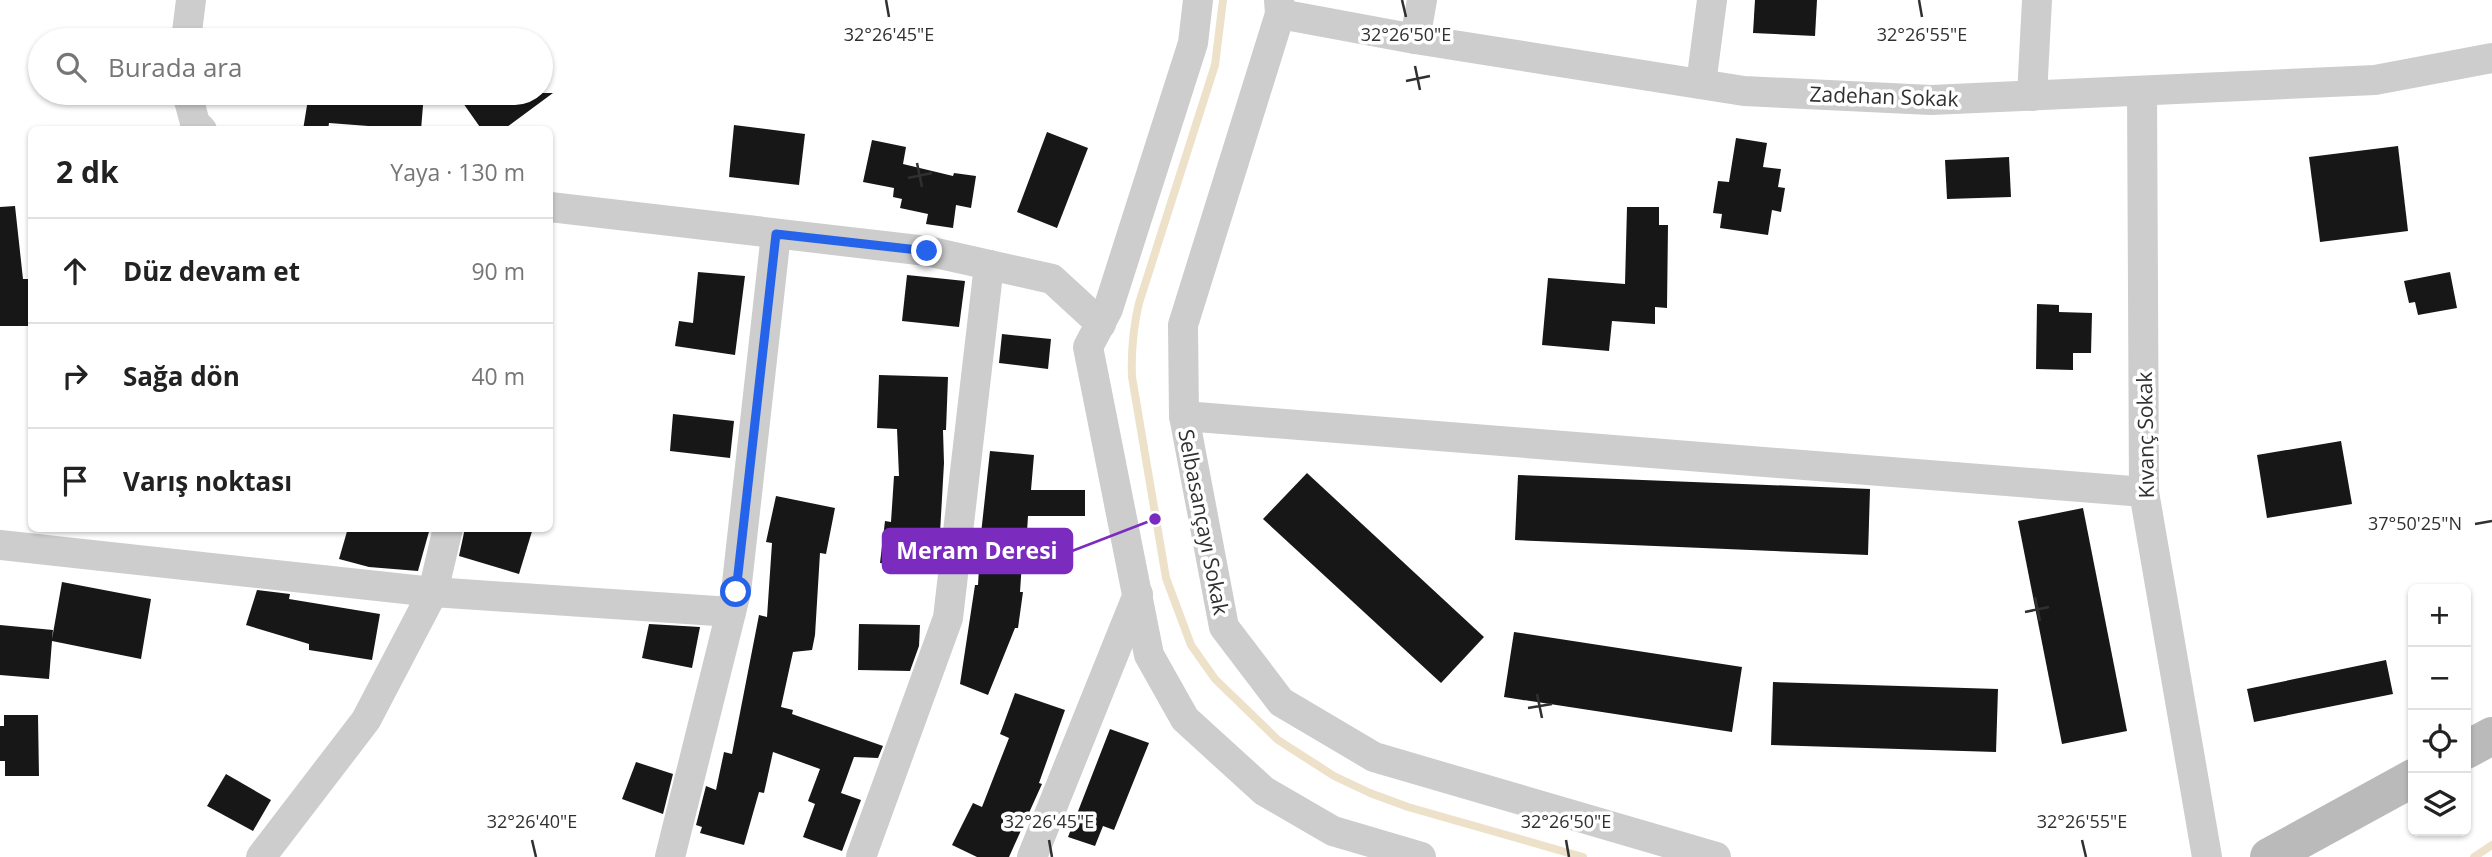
<!DOCTYPE html>
<html lang="tr">
<head>
<meta charset="utf-8">
<style>
	:root { --surface:#fff; --page:#f6f6f6; --text:#222; --muted:#767676; --line:#e0e0e0 }
	body { margin:0; font-family:"Open Sans",sans-serif; background:var(--page); color:var(--text) }
	.controls { position:absolute; right:21px; bottom:21px; display:grid; overflow:hidden; border-radius:10px; box-shadow:0 2px 5px #0004 }
	.controls button { width:63px; height:63px; display:grid; place-items:center; padding:0; border:0; border-bottom:2px solid var(--line); background:var(--surface); color:var(--text); font:35px sans-serif }
	.stop { position:absolute; width:21px; height:21px; margin:-16px; border:5px solid #2563eb; border-radius:50%; background:#fff }
	.stop.end { background:#2563eb; border-color:#fff; box-shadow:0 2px 7px #0008 }
	.list { margin:0; padding:0; list-style:none }
	h2 { display:flex; justify-content:space-between; align-items:center; height:91px; margin:0; padding:0 28px; font-size:30px }
	h2 small { font-size:23px; font-weight:400; color:var(--muted) }
	.list li { display:grid; grid-template-columns:46px 1fr auto; gap:21px; align-items:center; box-sizing:border-box; height:105px; padding:0 28px; border-top:2px solid var(--line) }
	.list b { display:block; font-size:26px; white-space:nowrap }
	.list em { font-size:23px; font-style:normal; color:var(--muted) }
	.icon { flex:none; width:38px; height:38px; fill:none; stroke:currentColor; stroke-width:2; stroke-linecap:round; stroke-linejoin:round }
	.map { position:relative; flex:none; width:2492px; height:857px; overflow:hidden }
	.search { position:absolute; background:var(--surface); box-shadow:0 2px 5px #0004; left:28px; top:28px; width:525px; height:77px; display:flex; align-items:center; gap:18px; box-sizing:border-box; padding:0 24px; border-radius:38px; color:var(--muted); font-size:26px }
	.panel { position:absolute; background:var(--surface); box-shadow:0 2px 5px #0004; left:28px; top:126px; width:525px; height:406px; border-radius:10px }
	.map>svg:first-child { display:block }
	.lines { fill:none; stroke-linecap:round; stroke-linejoin:round }
	.stream { stroke:#eee1c9; stroke-width:8 }
	.building { fill:#171717 }
	.street { stroke:#cdcdcd; stroke-width:30 }
	.secondary { stroke:#bababa; stroke-width:38 }
	.route { stroke:#2563eb; stroke-width:9 }
	.ticks { fill:none; stroke:#303030; stroke-width:2.5 }
	.labels { text-anchor:middle; dominant-baseline:central; stroke-width:7; stroke-linejoin:round; paint-order:stroke }
	.street-label { font-size:21px; fill:#303030; stroke:#fff }
	.ticks-label { font-size:18px; text-anchor:middle; fill:#303030; stroke:#fff; stroke-width:7; stroke-linejoin:round; paint-order:stroke }
	.leader { fill:none; stroke:#7b2cbf; stroke-width:2.5 }
	.callout-dot { fill:#7b2cbf; stroke:#fff; stroke-width:2.5 }
	.callout { fill:#7b2cbf; stroke:#7b2cbf; stroke-width:2.5 }
	.callout-label { font-size:23px; text-anchor:middle; font-weight:bold; fill:#fff }
</style>
</head>
<body>
<div class="map">
<svg width="2492" height="857" viewBox="0 0 2492 857">
	<rect width="100%" height="100%" fill="#fff"/>
	<g class="lines">
		<g class="stream">
			<path d="M1223,0L1215,65L1139,303C1133,328 1131,351 1132,377L1166,578L1191,645L1215,679L1278,740L1334,776L1370,793L1408,807L1583,857"/>
			<polyline points="2474,857 2492,845"/>
		</g>
	</g>
	<g class="building">
		<polygon points="1755,0 1817,0 1815,36 1753,33"/>
		<polygon points="309,93 424,93 421,130 329,123 328,130 303,130"/>
		<polygon points="476,93 553,93 503,130 482,130 463,103"/>
		<polygon points="734,125 805,134 799,185 729,177"/>
		<polygon points="1047,132 1088,148 1057,228 1017,212"/>
		<polygon points="1736,138 1767,143 1763,167 1781,169 1778,187 1785,188 1781,212 1772,210 1768,235 1720,228 1722,214 1713,213 1718,181 1729,182"/>
		<polygon points="872,140 906,147 903,164 953,176 954,173 976,176 971,208 956,205 953,228 926,224 928,214 900,208 902,199 893,197 894,188 863,182"/>
		<polygon points="2398,146 2408,231 2320,242 2309,157"/>
		<polygon points="2009,157 2011,197 1947,199 1945,160"/>
		<polygon points="15,206 23,279 31,279 31,326 0,326 0,207"/>
		<polygon points="1627,207 1659,207 1659,225 1668,225 1667,308 1655,307 1655,324 1612,321 1609,351 1542,345 1548,278 1625,284"/>
		<polygon points="698,272 745,276 735,355 675,346 679,321 693,323"/>
		<polygon points="2450,272 2457,308 2418,315 2415,302 2409,303 2404,281"/>
		<polygon points="907,275 965,281 959,327 902,321"/>
		<polygon points="2037,304 2059,305 2059,312 2092,313 2091,353 2073,353 2073,370 2036,369"/>
		<polygon points="1002,334 1051,339 1048,369 999,363"/>
		<polygon points="879,375 948,377 946,430 943,430 944,463 940,533 935,570 880,563 885,521 891,522 894,476 899,476 897,429 877,428"/>
		<polygon points="673,414 734,421 730,458 670,451"/>
		<polygon points="2341,441 2352,504 2267,518 2257,455"/>
		<polygon points="990,451 1034,455 1031,490 1085,490 1085,516 1028,516 1027,532 1024,532 1020,592 1023,592 1018,628 1015,628 988,695 960,684 975,585 978,585 981,534"/>
		<polygon points="1307,473 1484,637 1441,683 1263,519"/>
		<polygon points="1518,475 1870,489 1868,555 1515,540"/>
		<polygon points="776,496 835,508 826,554 820,553 815,635 812,650 793,652 781,707 793,710 792,714 883,746 878,758 854,757 841,793 861,800 842,851 803,837 815,804 808,801 820,769 773,752 764,793 759,792 744,845 700,833 702,827 696,825 706,786 716,790 724,752 732,754 759,615 767,617 772,543 766,542"/>
		<polygon points="2083,508 2127,731 2062,744 2018,521"/>
		<polygon points="348,528 430,528 418,571 369,567 339,559"/>
		<polygon points="465,528 533,528 519,574 459,556"/>
		<polygon points="62,582 151,599 141,659 52,641 49,679 0,675 0,625 53,630 52,639"/>
		<polygon points="257,590 290,594 289,599 380,614 372,660 309,650 309,644 246,625"/>
		<polygon points="649,624 700,627 692,668 642,658"/>
		<polygon points="859,624 920,625 919,646 910,671 858,670"/>
		<polygon points="1514,632 1742,667 1732,732 1504,697"/>
		<polygon points="2386,660 2393,694 2254,722 2247,689"/>
		<polygon points="1773,682 1998,689 1996,752 1771,745"/>
		<polygon points="1015,693 1065,710 1039,783 1042,784 1009,857 977,857 952,845 973,803 982,807 1009,738 1000,734"/>
		<polygon points="4,715 38,715 39,776 5,776 5,761 0,761 0,726 4,726"/>
		<polygon points="1110,729 1149,743 1114,830 1103,826 1095,846 1068,837"/>
		<polygon points="636,762 673,774 663,814 622,799"/>
		<polygon points="226,774 271,800 253,831 207,806"/>
	</g>
	<g class="lines">
		<g class="street">
			<polyline points="1198,0 1193,43 1108,309 1088,347 1149,655 1185,719 1264,791 1333,831 1421,857"/>
			<polyline points="1279,0 1280,14 1183,325 1184,416 1224,627 1281,702 1374,757 1716,857"/>
			<polyline points="1280,14 1415,39 1744,91 1931,100 2375,80 2492,58"/>
			<polyline points="1415,39 1422,0"/>
			<polyline points="186,40 191,0"/>
			<polyline points="1701,84 1712,0"/>
			<polyline points="2142,91 2144,492 2207,857"/>
			<polyline points="187,93 195,123 202,130"/>
			<polyline points="2032,96 2037,0"/>
			<polyline points="550,207 927,251 1052,279 1101,324"/>
			<polyline points="1184,416 2144,492"/>
			<polyline points="0,545 433,592 731,612"/>
			<polyline points="261,857 366,720 433,592 448,528"/>
			<polyline points="670,857 736,592 776,234"/>
			<polyline points="861,857 948,618 989,265"/>
			<polyline points="1032,857 1138,594"/>
		</g>
		<g class="secondary">
			<polyline points="2466,750 2492,736"/>
			<polyline points="2269,857 2413,778"/>
		</g>
	</g>
	<g class="lines">
		<polyline class="route" points="736,592 776,234 927,251"/>
	</g>
	<path class="ticks" d="M886,0L889,17M1402,0L1406,17M1919,0L1922,17M1415,66L1420,90M1406,81L1430,76M917,163L922,187M908,178L932,173M2475,524L2492,521M2035,597L2040,621M2025,612L2049,607M1537,694L1542,718M1528,708L1552,704M532,840L536,857M1049,840L1052,857M1566,840L1569,857M2082,840L2086,857"/>
	<g class="labels">
		<g class="street-label">
			<text transform="translate(1884 96) rotate(2)">Zadehan Sokak</text>
			<text transform="translate(2145 435) rotate(-91)">Kıvanç Sokak</text>
			<text transform="translate(1204 522) rotate(79)">Selbasançayı Sokak</text>
		</g>
	</g>
	<g class="ticks-label">
		<text x="889" y="41">32°26'45"E</text>
		<text x="1406" y="41">32°26'50"E</text>
		<text x="1922" y="41">32°26'55"E</text>
		<text x="2415" y="530">37°50'25"N</text>
		<text x="532" y="828">32°26'40"E</text>
		<text x="1049" y="828">32°26'45"E</text>
		<text x="1566" y="828">32°26'50"E</text>
		<text x="2082" y="828">32°26'55"E</text>
	</g>
	<path class="leader" d="M1155 519L1072 551"/>
	<circle class="callout-dot" cx="1155" cy="519" r="7"/>
	<rect class="callout" x="883" y="529" width="189" height="44" rx="7"/>
	<g class="callout-label">
		<text x="977" y="559">Meram Deresi</text>
	</g>
</svg>
<div class="controls">
<button>+</button>
<button>−</button>
<button><svg class="icon" aria-label="locate" viewBox="0 0 24 24"><circle cx="12" cy="12" r="6"/><path d="M12 2v4M12 18v4M2 12h4M18 12h4"/></svg></button>
<button><svg class="icon" aria-label="layers" viewBox="0 0 24 24"><path d="M12 4l9 5-9 5-9-5zM3 14l9 5 9-5"/></svg></button>
</div>
<div class="stop" style="left:736px;top:592px"></div>
<div class="stop end" style="left:927px;top:251px"></div>
<div class="search"><svg class="icon" aria-label="search" viewBox="0 0 24 24"><circle cx="10" cy="10" r="6"/><path d="M15 15l6 6"/></svg>Burada ara</div>
<section class="panel">
<h2>2 dk<small>Yaya · 130 m</small></h2>
<ul class="list">
<li><svg class="icon" aria-label="ahead" viewBox="0 0 24 24"><path d="M12 20V5M6 11l6-6 6 6"/></svg><div><b>Düz devam et</b></div><em>90 m</em></li>
<li><svg class="icon" aria-label="right" viewBox="0 0 24 24"><path d="M7 20v-9h11M14 6l5 5-5 5"/></svg><div><b>Sağa dön</b></div><em>40 m</em></li>
<li><svg class="icon" aria-label="arrive" viewBox="0 0 24 24"><path d="M6 21V4h12l-3 4 3 4H6"/></svg><div><b>Varış noktası</b></div></li>
</ul>
</section>
</div>
</body>
</html>
